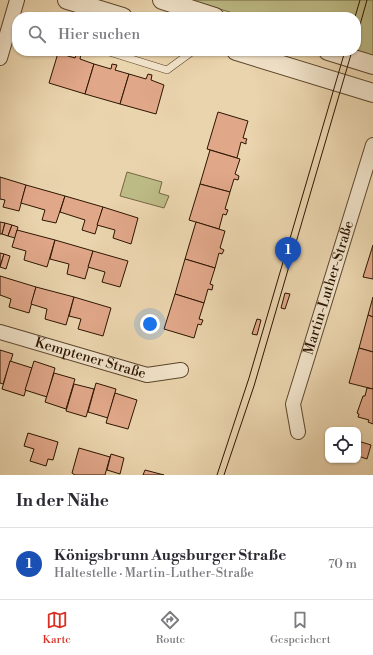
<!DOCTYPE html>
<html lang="de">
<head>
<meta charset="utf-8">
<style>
	:root { --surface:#fff; --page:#f2f2f3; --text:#2b2b33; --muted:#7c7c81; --line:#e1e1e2; --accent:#d93025 }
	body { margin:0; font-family:"Libre Bodoni",serif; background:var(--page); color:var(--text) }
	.controls { position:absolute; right:12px; bottom:12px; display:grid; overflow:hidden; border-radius:8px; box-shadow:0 1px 3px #0004 }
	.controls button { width:36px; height:36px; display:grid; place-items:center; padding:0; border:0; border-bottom:1px solid var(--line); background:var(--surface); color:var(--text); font:20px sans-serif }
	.you { position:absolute; left:150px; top:324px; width:14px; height:14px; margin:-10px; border:3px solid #fff; border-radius:50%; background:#1a73e8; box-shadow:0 0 0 6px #1a73e833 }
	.badge { display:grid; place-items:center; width:26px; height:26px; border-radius:50%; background:var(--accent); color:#fff; font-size:13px; font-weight:700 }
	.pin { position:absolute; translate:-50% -33px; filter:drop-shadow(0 1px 2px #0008) }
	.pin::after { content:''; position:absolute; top:21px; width:14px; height:12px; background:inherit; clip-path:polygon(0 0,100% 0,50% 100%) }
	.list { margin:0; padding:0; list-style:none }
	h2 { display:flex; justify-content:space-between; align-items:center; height:52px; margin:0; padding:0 16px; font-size:17px }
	h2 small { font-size:13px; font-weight:400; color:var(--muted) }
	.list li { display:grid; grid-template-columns:26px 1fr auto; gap:12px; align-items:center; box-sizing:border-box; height:72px; padding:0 16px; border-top:1px solid var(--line) }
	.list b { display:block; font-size:15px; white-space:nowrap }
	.list p { margin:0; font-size:13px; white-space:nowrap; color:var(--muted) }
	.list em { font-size:13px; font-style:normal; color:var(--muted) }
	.icon { flex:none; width:22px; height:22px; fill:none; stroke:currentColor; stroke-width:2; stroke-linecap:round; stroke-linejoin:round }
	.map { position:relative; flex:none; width:373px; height:475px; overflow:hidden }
	.search { position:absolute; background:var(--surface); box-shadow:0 1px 3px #0004; left:12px; right:12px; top:12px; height:44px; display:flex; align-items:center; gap:10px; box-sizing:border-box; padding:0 14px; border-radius:16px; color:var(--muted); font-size:15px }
	.sheet { height:124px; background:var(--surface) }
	nav { display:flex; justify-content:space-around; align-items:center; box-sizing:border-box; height:56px; border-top:1px solid var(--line); background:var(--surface); font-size:11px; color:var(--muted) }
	nav a { display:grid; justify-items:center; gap:2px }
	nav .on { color:var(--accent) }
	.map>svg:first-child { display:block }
	.green { fill:#bdbb86; stroke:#756843 }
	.building { fill:#e0a789; stroke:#2d1500 }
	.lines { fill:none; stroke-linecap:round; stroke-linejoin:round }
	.service-casing { stroke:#5c452b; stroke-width:8 }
	.minor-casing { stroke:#5c452b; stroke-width:16 }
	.tertiary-casing { stroke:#5c452b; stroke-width:20 }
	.service { stroke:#f1e3ca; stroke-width:7 }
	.minor { stroke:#f1e3ca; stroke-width:14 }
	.tertiary { stroke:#f1e3ca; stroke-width:18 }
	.tram { stroke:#2d1500; stroke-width:1 }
	.labels { text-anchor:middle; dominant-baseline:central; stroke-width:3.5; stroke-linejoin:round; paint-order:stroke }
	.street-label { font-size:14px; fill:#2d1500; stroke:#f1e3ca }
</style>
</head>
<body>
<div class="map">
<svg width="373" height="475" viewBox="0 0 373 475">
	<rect width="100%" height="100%" fill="#ead4ad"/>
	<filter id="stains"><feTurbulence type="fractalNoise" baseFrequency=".005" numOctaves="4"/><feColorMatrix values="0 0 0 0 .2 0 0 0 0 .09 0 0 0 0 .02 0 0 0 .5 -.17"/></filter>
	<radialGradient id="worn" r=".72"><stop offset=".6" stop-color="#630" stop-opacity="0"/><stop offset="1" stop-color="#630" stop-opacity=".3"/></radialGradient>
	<g class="green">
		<polygon points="190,0 373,0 373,56 356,50 356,17 246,17"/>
		<polygon points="127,172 162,182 159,193 169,196 164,208 120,196"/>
	</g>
	<g class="building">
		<polygon points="58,53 75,58 77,53 81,54 80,59 94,64 85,94 49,83"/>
		<polygon points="94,64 111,69 112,64 117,65 115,70 129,74 120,104 85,94"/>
		<polygon points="129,74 146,79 148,74 152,75 151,80 164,85 156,114 120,104"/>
		<polygon points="218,112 248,121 243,138 247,139 246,141 246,144 241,142 237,158 207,149"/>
		<polygon points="210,150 240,159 235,174 239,176 238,180 234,179 230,192 200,184"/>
		<polygon points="0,177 26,185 19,211 3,207 5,200 0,199"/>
		<polygon points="200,184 230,192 225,209 228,210 226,215 223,214 219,229 189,220"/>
		<polygon points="26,185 65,196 56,223 42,220 45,210 21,203"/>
		<polygon points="65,196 103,207 95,234 82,230 85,220 60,212"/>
		<polygon points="103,207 138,218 131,244 113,238 115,230 97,225"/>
		<polygon points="0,222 5,223 2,234 0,234"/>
		<polygon points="196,222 225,231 220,248 224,250 222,254 219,253 215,268 185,259"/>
		<polygon points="5,223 12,225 8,236 2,234"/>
		<polygon points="12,225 18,227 15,238 8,236"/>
		<polygon points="17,230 55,240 47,267 24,260 26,251 12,247"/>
		<polygon points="55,240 93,251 85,279 67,274 69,264 50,259"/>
		<polygon points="373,245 373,279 363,277"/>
		<polygon points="93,251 128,261 120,287 102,282 105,272 88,267"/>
		<polygon points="0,253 4,254 0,267"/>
		<polygon points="4,254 10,256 6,269 0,267"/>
		<polygon points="185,259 215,268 210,284 213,285 212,290 208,289 204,303 175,294"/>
		<polygon points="0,276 36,287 29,313 9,307 11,299 0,295"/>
		<polygon points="36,287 74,297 66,325 45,319 47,309 31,304"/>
		<polygon points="285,293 290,294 285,309 281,308"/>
		<polygon points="175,294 204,303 199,319 203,320 201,325 198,324 194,338 164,329"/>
		<polygon points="74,297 111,308 103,336 78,329 81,319 69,316"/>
		<polygon points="373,297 373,317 368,315"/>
		<polygon points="368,315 373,317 373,352 359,348"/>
		<polygon points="257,319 261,320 257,335 252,334"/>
		<polygon points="359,348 373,352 373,389 349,383"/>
		<polygon points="0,350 13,354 3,384 0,383"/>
		<polygon points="10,361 32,368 24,396 2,389"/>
		<polygon points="34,361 55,368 47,397 25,390"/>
		<polygon points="54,373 75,379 66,409 45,402"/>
		<polygon points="96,383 116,389 108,418 88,412"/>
		<polygon points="74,384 94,389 86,417 66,411"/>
		<polygon points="367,388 373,389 373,424 368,422 369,420 358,417 359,414 357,413 363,396 365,396"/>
		<polygon points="115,393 137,400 128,429 106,423"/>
		<polygon points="28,433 58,442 53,460 48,459 46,466 30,461 34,449 24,446"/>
		<polygon points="358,441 371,445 367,459 358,456"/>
		<polygon points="79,448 110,457 105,475 75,475 72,473"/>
		<polygon points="111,454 124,458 120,474 107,470"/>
		<polygon points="145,470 164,475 143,475"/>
	</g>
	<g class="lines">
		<defs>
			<polyline id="service" points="106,51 167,70 193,51"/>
			<g id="minor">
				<polyline points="0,58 17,0"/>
				<path id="s1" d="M0,332L147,375L181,370"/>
				<path id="s2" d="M298,432L293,404L373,145"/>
			</g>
			<g id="tertiary">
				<polyline points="67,0 123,17"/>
				<polyline points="162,0 215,17"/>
				<polyline points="236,51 373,93"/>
				<polyline points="328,51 373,65"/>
			</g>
		</defs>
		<use href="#service" class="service-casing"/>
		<use href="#minor" class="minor-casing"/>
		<use href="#tertiary" class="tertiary-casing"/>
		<use href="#service" class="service"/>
		<use href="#minor" class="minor"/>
		<use href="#tertiary" class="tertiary"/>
		<g class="tram">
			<polyline points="355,17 360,0"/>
			<polyline points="356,39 367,0"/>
			<polyline points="217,475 249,378 345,51"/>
			<polyline points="224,475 254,386 352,51"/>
		</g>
	</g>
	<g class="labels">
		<g class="street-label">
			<text stroke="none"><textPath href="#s2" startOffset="150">Martin-Luther-Straße</textPath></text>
			<text stroke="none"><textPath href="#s1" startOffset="94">Kemptener Straße</textPath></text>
		</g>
	</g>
	<rect width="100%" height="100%" filter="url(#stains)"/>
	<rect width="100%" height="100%" fill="url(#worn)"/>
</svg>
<div class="controls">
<button><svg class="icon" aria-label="locate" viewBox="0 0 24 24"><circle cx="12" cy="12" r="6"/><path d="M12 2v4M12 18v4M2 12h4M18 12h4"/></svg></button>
</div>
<div class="you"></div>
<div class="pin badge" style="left:288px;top:270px;background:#1a4fb4">1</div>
<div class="search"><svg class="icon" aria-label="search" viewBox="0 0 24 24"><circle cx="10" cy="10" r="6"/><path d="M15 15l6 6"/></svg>Hier suchen</div>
</div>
<section class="sheet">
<h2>In der Nähe<small></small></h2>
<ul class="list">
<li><span class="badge" style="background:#1a4fb4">1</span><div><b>Königsbrunn Augsburger Straße</b><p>Haltestelle · Martin-Luther-Straße</p></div><em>70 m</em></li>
</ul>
</section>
<nav>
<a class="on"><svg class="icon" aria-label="map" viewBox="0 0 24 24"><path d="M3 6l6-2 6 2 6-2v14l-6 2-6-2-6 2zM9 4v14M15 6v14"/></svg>Karte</a>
<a><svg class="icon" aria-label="directions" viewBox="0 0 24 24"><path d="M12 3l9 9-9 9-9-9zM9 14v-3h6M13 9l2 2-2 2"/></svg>Route</a>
<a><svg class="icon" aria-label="saved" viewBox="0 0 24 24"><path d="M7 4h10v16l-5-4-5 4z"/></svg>Gespeichert</a>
</nav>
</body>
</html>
